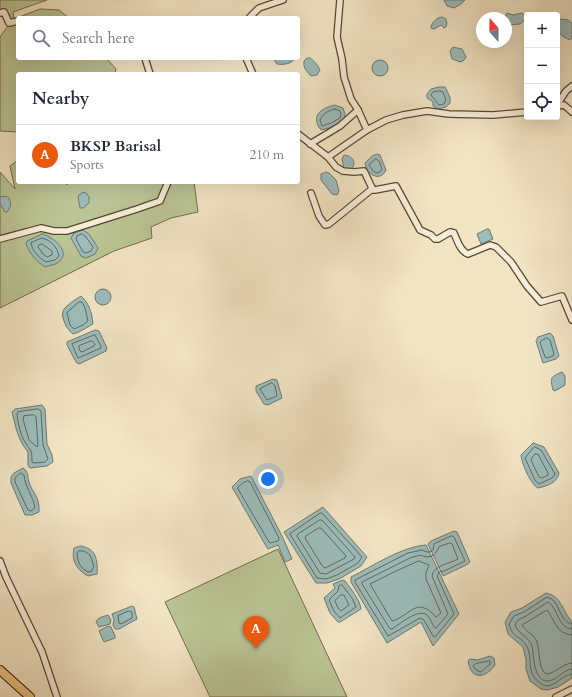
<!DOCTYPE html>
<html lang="en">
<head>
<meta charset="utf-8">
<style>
	:root { --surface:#fff; --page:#f6f6f7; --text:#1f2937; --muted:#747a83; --line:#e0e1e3; --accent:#ea580c }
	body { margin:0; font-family:Cardo,serif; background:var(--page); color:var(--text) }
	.controls { position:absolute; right:12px; top:12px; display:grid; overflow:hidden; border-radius:4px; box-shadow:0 4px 16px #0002 }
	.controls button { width:36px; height:36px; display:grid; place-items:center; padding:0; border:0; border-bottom:1px solid var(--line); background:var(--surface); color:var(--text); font:20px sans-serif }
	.compass { position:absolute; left:476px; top:12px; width:36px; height:36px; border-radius:50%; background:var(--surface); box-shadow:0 4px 16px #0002; rotate:340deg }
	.you { position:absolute; left:268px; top:479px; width:14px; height:14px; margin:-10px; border:3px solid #fff; border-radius:50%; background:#1a73e8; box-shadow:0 0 0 6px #1a73e833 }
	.badge { display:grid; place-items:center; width:26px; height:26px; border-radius:50%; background:var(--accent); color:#fff; font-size:13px; font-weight:700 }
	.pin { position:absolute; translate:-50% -33px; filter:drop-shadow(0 1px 2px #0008) }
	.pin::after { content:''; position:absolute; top:21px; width:14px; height:12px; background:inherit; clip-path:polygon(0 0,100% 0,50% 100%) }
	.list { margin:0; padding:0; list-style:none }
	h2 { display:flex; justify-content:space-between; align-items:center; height:52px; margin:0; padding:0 16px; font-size:17px }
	h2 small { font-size:13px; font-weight:400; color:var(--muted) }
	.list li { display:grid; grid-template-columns:26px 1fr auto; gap:12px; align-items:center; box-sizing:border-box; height:60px; padding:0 16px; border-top:1px solid var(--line) }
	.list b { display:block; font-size:15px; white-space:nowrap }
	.list p { margin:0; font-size:13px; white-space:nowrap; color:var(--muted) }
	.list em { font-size:13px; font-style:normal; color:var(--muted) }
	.icon { flex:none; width:22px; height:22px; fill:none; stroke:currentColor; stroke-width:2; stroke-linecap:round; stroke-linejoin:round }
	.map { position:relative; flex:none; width:572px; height:697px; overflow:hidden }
	.search { position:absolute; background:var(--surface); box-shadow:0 4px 16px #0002; left:16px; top:16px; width:284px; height:44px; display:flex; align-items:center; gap:10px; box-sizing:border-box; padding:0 14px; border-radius:4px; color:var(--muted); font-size:15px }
	.panel { position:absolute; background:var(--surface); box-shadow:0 4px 16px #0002; left:16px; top:72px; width:284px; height:112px; border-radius:4px }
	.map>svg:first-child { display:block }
	.green { fill:#bbc494; stroke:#706b4a }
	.water { fill:#9dbdbc; stroke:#6d7971 }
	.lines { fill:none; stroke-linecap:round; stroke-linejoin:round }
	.shore { stroke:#61685e; stroke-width:1 }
	.minor-casing { stroke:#584731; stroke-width:8 }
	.highway-casing { stroke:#251200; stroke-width:10 }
	.minor { stroke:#f7eed9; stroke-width:5.5 }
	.highway { stroke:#e9c282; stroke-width:8 }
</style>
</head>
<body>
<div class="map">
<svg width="572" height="697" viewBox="0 0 572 697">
	<rect width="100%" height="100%" fill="#f2e5c4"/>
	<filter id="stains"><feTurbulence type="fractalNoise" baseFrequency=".005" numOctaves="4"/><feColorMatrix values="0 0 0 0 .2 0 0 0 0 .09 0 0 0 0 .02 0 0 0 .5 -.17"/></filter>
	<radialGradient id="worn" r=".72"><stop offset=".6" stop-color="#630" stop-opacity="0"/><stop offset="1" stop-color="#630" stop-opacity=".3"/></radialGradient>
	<g class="green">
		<polygon points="0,0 47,0 13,12 14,19 40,9 59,10 69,18 18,18 18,58 106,58 116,69 115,74 18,74 18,132 0,131 0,37 8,26 2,15 0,16"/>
		<polygon points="18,160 18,182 64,182 67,185 67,182 194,182 198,212 171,218 151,227 152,238 114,251 0,308 0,172 15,189 10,166"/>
		<polygon points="278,549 347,697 210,697 165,602"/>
	</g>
	<g class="water">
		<polygon points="444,0 465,0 461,4 454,8 447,6"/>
		<polygon points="507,13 513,15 522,13 525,16 525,20 520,24 509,25 505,18"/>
		<path d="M442,17L446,19L447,24L446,27L444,28L441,25L434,29L431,28V26C434,21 436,18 442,17Z"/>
		<path d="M561,19L568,20L572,23V38L570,40C560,36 557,32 557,22Z"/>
		<polygon points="453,47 462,49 466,57 464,60 461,62 452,59 450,51"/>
		<path d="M273,58H295C292,64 283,65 277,64Z"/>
		<path d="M307,58H310C314,61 317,64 320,70L317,75L311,76C306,70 303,68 304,61Z"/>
		<circle cx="380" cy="68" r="8"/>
		<polygon points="439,87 445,87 450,97 450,103 446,107 438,109 433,106 433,102 427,98 427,94 431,89"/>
		<path d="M335,105L343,108L345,114L344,121L333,127L321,130C310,116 321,108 335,105Z"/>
		<path d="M377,154L380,155L386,170C380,183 366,174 365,163L372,156Z"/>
		<path d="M344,155C352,156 357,161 352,169H344L342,159Z"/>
		<polygon points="326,172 329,173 336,180 339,191 337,195 332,194 321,180 321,174"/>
		<polygon points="83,192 86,193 89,197 89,203 83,208 80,208 78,196"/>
		<path d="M5,196L8,197C12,202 11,207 7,212H5L0,204V197Z"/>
		<polygon points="487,229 489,229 493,239 481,244 477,234"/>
		<polygon points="83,230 89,234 98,248 95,254 86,258 81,256 71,238 74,233"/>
		<path d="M42,234C51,236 71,250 60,261C56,265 50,265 45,267C36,261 30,254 26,244L27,241Z"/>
		<circle cx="103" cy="297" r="8"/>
		<path d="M81,296C89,303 92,313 93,324L79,332L73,334C67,330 61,318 63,311C65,306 76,299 81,296Z"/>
		<polygon points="95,330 99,331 107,348 106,351 79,364 76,362 67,345 67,342"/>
		<polygon points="550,333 553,336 559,356 556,359 543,363 536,341 538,337"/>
		<path d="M562,372L565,376V385L555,391L553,390C550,378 550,377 562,372Z"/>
		<polygon points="273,379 277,380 282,398 268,405 264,404 256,391 256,386"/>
		<path d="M42,405L45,409L47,444L52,455L53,462L47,466L30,468L28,465V452C18,440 16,428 12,412L15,409Z"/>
		<path d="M533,443L544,447L559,473C557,483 547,486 538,488C531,485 521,462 521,455Z"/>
		<path d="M23,468C29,472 27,476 29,482C32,493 40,496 39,512L32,515H25L11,483V477L14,473Z"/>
		<polygon points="251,476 283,538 292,559 285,562 278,545 268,549 266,546 232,487 240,479"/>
		<polygon points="323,507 367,557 361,566 339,579 327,583 316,583 284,532"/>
		<polygon points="454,531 457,532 470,562 468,564 443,576 428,544 431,541"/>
		<path d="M426,545L459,614L433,646L421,622L387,643L351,582V577C373,566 401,547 426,545Z"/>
		<path d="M80,546C96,548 98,560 97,574L88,576C77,570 71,561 74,548Z"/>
		<path d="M343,580L345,581C351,589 360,600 361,609L340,622H338L330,613L324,598L335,588L333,584Z"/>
		<path d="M546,593C562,596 562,611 572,622V678L558,687L547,690L541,689L530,681L526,669V660L523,647L508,634L505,622L511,612L522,608Z"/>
		<polygon points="132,606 134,607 137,619 119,629 115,629 113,625 114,620 112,614"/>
		<path d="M108,615L111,620L110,624L99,627L96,622C98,617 103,617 108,615Z"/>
		<polygon points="108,626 111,627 115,636 115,638 104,642 99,631"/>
		<path d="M490,656L494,658L495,665C486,678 471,681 468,661L470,659L478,660Z"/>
	</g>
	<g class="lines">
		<g class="shore">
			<polygon points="440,91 443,92 446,100 444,104 439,105 431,95 433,92"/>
			<path d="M335,109L340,111L341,115L340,118L331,123L322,126L320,120C323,113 328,111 335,109Z"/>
			<polygon points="376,159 379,161 382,169 380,172 376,173 373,171 369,165"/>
			<polygon points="82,234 86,237 93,247 91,251 86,253 83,252 76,239 77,236"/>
			<path d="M42,238C51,240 57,247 59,256L55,260L46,262C39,258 32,251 31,243Z"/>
			<polygon points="42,244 52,251 52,255 47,257 43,254 38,247 39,245"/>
			<polygon points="79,302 82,302 85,308 88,321 83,325 74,329 70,325 67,313"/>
			<polygon points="95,335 101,346 101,348 78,358 72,344"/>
			<polygon points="547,338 550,340 554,354 553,356 547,358 545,357 540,342 541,341"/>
			<polygon points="92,341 95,344 94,346 82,352 80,351 79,348 79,346"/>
			<polygon points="272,383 275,386 277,396 267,400 260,389"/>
			<path d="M38,409L41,411L43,445L48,459L45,462L34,463L32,462C32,449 31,452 25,442C20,434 18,423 17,414L18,412Z"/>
			<polygon points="34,415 36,417 38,445 37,447 29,440 23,419 24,416"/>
			<polygon points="535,447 541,450 555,474 552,478 539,484 535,480 525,458 533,448"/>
			<polygon points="535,454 538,454 548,473 548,475 542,478 539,477 531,460"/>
			<path d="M21,473L24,475C25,488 33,495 35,508L31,511L28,510L15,482V478Z"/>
			<polygon points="248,481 250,482 279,538 278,541 270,543 269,542 238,489 238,487 243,483"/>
			<polygon points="321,513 323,514 362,557 358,563 337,575 326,579 317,578 290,534"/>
			<polygon points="320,520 322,520 355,557 354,559 326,574 320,573 297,536 298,534"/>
			<polygon points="319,528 321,528 346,556 345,558 325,568 323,567 305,538 306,536"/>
			<polygon points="452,536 454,537 465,561 444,571 439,572 437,576 454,614 435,637 433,636 424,620 420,618 388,636 355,582 355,580 408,553 422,550 427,552 430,552 433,550 434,544"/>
			<path d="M450,543L452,544L458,559C449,564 434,565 432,576L448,614L436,628L434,627C432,623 430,618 427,615C418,608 400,624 392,629H390L362,584V582L410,558L420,555C429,559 435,557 439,547Z"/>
			<path d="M79,551H84L90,555L94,566L92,571L88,572C79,567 78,562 77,553Z"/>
			<path d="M419,561L429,565L426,573V579L441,613L436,617C416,595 411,616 392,621L370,584L394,572Z"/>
			<polygon points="342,585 352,598 356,607 340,618 334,611 329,600 338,591 339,586"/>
			<polygon points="341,595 344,595 349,605 341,611 338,608 335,601"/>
			<polygon points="129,611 132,612 132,618 121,624 119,623 118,616"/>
			<path d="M572,624C558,622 561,600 547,597L524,612L514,616L509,624C513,639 520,635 526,645C534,657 525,672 539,682C541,684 544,686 547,686C557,685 562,675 572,674"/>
			<path d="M572,629C557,628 559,609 548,602L526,616L518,620L515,624C517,634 529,636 532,646C534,655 533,680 547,681C557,681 562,670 572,669"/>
			<path d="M572,635C556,634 555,620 547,610L522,625C526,632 535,635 537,642C540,652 538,668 546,674C555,674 561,664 572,663"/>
			<polygon points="488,661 490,661 490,664 481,672 476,670 473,666 475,664"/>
		</g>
		<defs>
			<g id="minor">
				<polyline points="340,0 337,37 342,59 344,77 351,99 358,110 367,130"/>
				<polyline points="0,13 4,12 9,23 18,21"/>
				<polyline points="249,18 259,8 283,0"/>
				<polyline points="145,58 150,74"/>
				<polyline points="246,58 253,74"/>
				<polyline points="557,105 566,91 572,86"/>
				<polyline points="557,106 564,105 572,112"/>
				<path d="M298,134L328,157L336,167L343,171L354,172L364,171L373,190H375L396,186L420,230L431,235L435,239H438L450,232L454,233C457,240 460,251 468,254L490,245L496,247L511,262L527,286L541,302L562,296L572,320"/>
				<polyline points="310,144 340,126 358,110"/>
				<polyline points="328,157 367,130 386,120 403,115 427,111 449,114 493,115 527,112"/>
				<polyline points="311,193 319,216 325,225 329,224 372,189"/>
				<polyline points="0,239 41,228 54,231 67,231 137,209 160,201 168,182"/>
				<polyline points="0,561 6,577 42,652 57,697"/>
				<polyline points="556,697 572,689"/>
			</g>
			<polyline id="highway" points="0,670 30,697"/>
		</defs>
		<use href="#minor" class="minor-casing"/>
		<use href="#highway" class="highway-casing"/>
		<use href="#minor" class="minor"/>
		<use href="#highway" class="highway"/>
	</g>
	<rect width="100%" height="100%" filter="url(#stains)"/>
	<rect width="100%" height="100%" fill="url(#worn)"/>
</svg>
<div class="controls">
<button>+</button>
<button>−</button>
<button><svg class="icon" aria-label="locate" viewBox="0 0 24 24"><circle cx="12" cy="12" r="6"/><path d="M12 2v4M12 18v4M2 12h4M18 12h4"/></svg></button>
</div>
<svg class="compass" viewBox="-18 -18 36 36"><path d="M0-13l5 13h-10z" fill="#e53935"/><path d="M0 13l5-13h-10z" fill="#747a83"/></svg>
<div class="you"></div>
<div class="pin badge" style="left:256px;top:649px">A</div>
<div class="search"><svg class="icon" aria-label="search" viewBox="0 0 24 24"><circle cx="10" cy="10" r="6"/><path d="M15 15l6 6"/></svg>Search here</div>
<section class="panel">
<h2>Nearby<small></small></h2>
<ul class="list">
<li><span class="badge">A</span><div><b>BKSP Barisal</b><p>Sports</p></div><em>210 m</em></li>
</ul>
</section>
</div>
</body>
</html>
